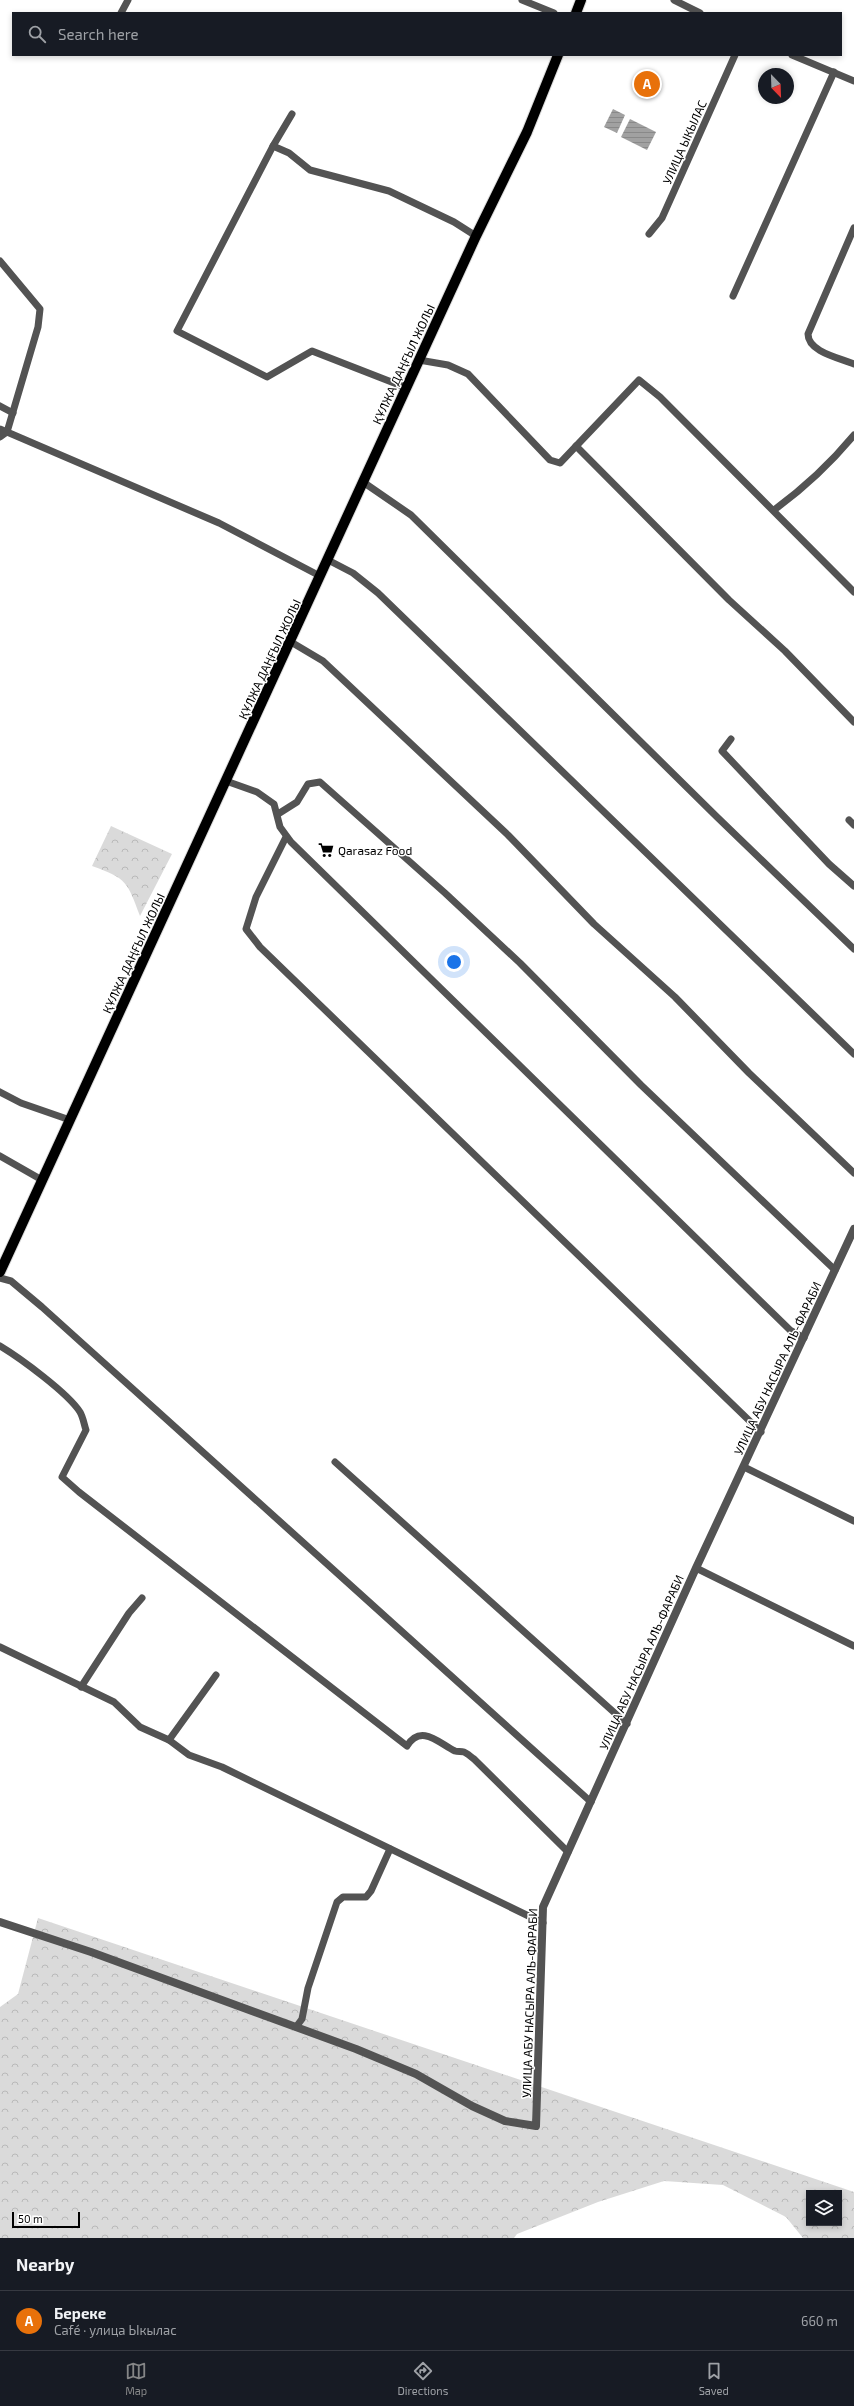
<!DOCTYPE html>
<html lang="en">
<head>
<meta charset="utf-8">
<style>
	:root { --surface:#171b24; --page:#242831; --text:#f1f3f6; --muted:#9ea1a6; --line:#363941; --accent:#858687 }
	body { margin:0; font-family:"Exo 2",sans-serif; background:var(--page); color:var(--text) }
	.controls { position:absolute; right:12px; bottom:12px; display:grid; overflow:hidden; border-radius:0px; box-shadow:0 2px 6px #0003 }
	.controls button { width:36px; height:36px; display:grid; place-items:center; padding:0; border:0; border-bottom:1px solid var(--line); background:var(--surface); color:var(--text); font:20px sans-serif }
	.compass { position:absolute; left:758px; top:68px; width:36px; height:36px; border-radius:50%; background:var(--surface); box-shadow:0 2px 6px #0003; rotate:157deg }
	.scale { position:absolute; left:12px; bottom:10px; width:68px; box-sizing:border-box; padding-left:4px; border:2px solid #000; border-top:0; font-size:11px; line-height:14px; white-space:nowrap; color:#000; -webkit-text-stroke:3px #fff; paint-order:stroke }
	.you { position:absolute; left:454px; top:962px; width:14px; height:14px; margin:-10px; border:3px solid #fff; border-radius:50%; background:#1a73e8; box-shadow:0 0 0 6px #1a73e833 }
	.badge { display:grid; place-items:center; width:26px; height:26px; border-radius:50%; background:var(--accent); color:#fff; font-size:13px; font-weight:700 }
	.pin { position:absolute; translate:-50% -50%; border:2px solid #fff; box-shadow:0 1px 4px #0006 }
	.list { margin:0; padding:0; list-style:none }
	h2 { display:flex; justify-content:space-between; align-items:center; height:52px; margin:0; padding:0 16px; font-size:17px }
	h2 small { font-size:13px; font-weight:400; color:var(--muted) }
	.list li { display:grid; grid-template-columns:26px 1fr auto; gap:12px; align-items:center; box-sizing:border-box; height:60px; padding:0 16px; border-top:1px solid var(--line) }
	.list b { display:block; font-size:15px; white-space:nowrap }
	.list p { margin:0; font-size:13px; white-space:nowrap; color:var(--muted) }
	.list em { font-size:13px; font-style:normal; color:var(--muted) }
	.icon { flex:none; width:22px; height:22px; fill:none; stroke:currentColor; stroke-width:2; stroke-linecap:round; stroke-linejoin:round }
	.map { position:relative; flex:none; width:854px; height:2238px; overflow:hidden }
	.search { position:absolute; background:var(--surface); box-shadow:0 2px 6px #0003; left:12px; right:12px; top:12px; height:44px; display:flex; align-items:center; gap:10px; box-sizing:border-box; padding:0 14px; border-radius:0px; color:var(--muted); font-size:15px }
	.sheet { height:112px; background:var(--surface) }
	nav { display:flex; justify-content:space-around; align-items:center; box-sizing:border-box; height:56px; border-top:1px solid var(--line); background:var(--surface); font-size:11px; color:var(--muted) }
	nav a { display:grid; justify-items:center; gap:2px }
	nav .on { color:var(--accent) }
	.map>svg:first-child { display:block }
	.forest { fill:url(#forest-crowns); fill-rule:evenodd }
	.water { fill:url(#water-rules) }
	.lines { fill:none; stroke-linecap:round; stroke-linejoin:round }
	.primary-casing { stroke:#dbdbdb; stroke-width:12 }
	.minor { stroke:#535353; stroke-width:7 }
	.tertiary { stroke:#535353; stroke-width:8 }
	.primary { stroke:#000; stroke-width:10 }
	.labels { text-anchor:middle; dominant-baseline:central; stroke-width:3; stroke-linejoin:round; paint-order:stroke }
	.street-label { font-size:12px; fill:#000; stroke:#fff }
	.poi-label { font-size:12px; fill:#000; stroke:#fff; text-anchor:start }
</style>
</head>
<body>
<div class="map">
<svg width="854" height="2238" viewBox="0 0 854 2238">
	<defs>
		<pattern id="forest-crowns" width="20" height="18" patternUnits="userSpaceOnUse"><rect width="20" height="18" fill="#dadada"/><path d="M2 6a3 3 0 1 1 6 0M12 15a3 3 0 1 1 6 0" fill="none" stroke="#b9b9b9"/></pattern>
		<pattern id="water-rules" width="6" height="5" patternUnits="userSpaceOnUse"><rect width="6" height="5" fill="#a1a1a1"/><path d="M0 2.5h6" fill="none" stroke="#898989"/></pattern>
	</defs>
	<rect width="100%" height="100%" fill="#fff"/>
	<g class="forest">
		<path d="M111,826L172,854L140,916C127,882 128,879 92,866Z"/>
		<path d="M38,1918L854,2192V2238H803L786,2217L723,2185L664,2181L598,2202L517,2234L514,2238H0V2007L18,1994ZM809,2193H839V2223H809Z"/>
	</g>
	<g class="water">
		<polygon points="613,109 625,115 617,133 604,127"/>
		<polygon points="630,119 656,132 647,150 621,137"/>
	</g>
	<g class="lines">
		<defs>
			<g id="primary">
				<polyline points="576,13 581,0"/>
				<polyline points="0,1272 476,236 527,132 558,55"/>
			</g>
		</defs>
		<use href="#primary" class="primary-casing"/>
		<g class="minor">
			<polyline points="522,0 554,13"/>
			<polyline points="674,0 700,13"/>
			<polyline points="121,13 128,0"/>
			<polyline points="792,55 854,81"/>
			<polyline points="292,114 273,146 289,153 310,170 389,191 454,222 476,236"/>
			<polyline points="273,146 177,331 267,377 312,351 407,388"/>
			<path d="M854,228L808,334C808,352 840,358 854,364"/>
			<polyline points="649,234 662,218 735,55"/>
			<polyline points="0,261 40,309 38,327 7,432 219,523 320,576"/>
			<polyline points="733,296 834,72"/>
			<polyline points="419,360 448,365 468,374 550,460 560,463 639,380 660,397 854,592"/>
			<polyline points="0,406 13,413"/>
			<polyline points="0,429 7,432 0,437"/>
			<polyline points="576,446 729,600 785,651 854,722"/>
			<polyline points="363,482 411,515 717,817 854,949"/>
			<path d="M774,510C804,488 830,464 854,435"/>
			<polyline points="328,560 353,573 378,593 854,1054"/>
			<polyline points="291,642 323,661 508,835 594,924 675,997 749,1073 854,1173"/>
			<polyline points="731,739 722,751 829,864 854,886"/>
			<polyline points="226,781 257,792 274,804 280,827 291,842 790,1330 804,1338"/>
			<polyline points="278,814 297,802 308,784 320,782 445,893 520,963 641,1085 835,1270"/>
			<polyline points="849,820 854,825"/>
			<polyline points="286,837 256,897 246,929 260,947 761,1432"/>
			<polyline points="0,1092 21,1103 70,1120"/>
			<polyline points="0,1156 42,1180"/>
			<polyline points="0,1278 11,1281 42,1307 591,1802"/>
			<path d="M0,1346C20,1358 68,1393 80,1412C83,1417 84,1424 86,1430L62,1477L79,1492L407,1746C421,1723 440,1744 455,1751C458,1752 461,1751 464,1752C467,1753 471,1757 474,1759L568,1852"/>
			<polyline points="335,1462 627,1724"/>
			<polyline points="744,1467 854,1521"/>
			<polyline points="696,1568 854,1646"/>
			<polyline points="0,1647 114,1702 140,1727 169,1740 189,1755 222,1767 543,1923"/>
			<polyline points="81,1687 129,1613 142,1598"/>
			<polyline points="169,1740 216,1675"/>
			<polyline points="296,2027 302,2019 308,1988 337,1902 343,1897 366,1897 371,1891 390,1849"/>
		</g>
		<polyline class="tertiary" points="0,1922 91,1952 356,2049 416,2074 472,2106 505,2121 536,2126 543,1907 696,1568 854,1229"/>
		<use href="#primary" class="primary"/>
	</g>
	<defs>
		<symbol id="supermarket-bare" viewBox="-9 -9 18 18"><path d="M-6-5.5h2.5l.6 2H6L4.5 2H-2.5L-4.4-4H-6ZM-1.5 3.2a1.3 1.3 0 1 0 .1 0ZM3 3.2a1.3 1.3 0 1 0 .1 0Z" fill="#000" stroke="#fff" stroke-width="2.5" paint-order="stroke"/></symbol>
	</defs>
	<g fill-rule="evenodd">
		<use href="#supermarket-bare" x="315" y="839" width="22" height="22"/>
	</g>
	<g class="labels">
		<g class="street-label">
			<text transform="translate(684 142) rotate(-66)">УЛИЦА ЫКЫЛАС</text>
			<text transform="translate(403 364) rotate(-65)">ҚҰЛЖА ДАҢҒЫЛ ЖОЛЫ</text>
			<text transform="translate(269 659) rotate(-65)">ҚҰЛЖА ДАҢҒЫЛ ЖОЛЫ</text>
			<text transform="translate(133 953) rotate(-65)">ҚҰЛЖА ДАҢҒЫЛ ЖОЛЫ</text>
			<text transform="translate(777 1368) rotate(-65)">УЛИЦА АБУ НАСЫРА АЛЬ-ФАРАБИ</text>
			<text transform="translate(641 1662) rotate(-66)">УЛИЦА АБУ НАСЫРА АЛЬ-ФАРАБИ</text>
			<text transform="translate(529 2003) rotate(-88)">УЛИЦА АБУ НАСЫРА АЛЬ-ФАРАБИ</text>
		</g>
		<g class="poi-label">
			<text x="338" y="850">Qarasaz Food</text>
		</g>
	</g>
</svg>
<div class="controls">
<button><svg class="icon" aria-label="layers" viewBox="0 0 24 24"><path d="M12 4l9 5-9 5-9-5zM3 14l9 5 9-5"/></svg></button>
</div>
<svg class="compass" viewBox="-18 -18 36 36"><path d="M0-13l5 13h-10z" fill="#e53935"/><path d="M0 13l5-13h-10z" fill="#9ea1a6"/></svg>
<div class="scale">50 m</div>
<div class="you"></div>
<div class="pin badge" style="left:647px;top:84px;background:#e8710a">A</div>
<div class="search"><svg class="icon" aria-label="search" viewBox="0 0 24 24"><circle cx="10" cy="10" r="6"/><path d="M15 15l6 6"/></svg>Search here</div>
</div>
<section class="sheet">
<h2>Nearby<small></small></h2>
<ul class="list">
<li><span class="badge" style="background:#e8710a">A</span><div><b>Береке</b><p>Café · улица Ыкылас</p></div><em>660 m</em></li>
</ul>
</section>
<nav>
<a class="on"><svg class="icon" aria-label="map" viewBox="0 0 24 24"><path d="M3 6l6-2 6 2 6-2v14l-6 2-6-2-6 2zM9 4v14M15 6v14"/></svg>Map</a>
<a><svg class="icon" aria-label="directions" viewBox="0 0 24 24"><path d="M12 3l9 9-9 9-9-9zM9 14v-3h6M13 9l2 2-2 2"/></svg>Directions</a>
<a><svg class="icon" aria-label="saved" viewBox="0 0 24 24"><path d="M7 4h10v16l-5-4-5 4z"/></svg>Saved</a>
</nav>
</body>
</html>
